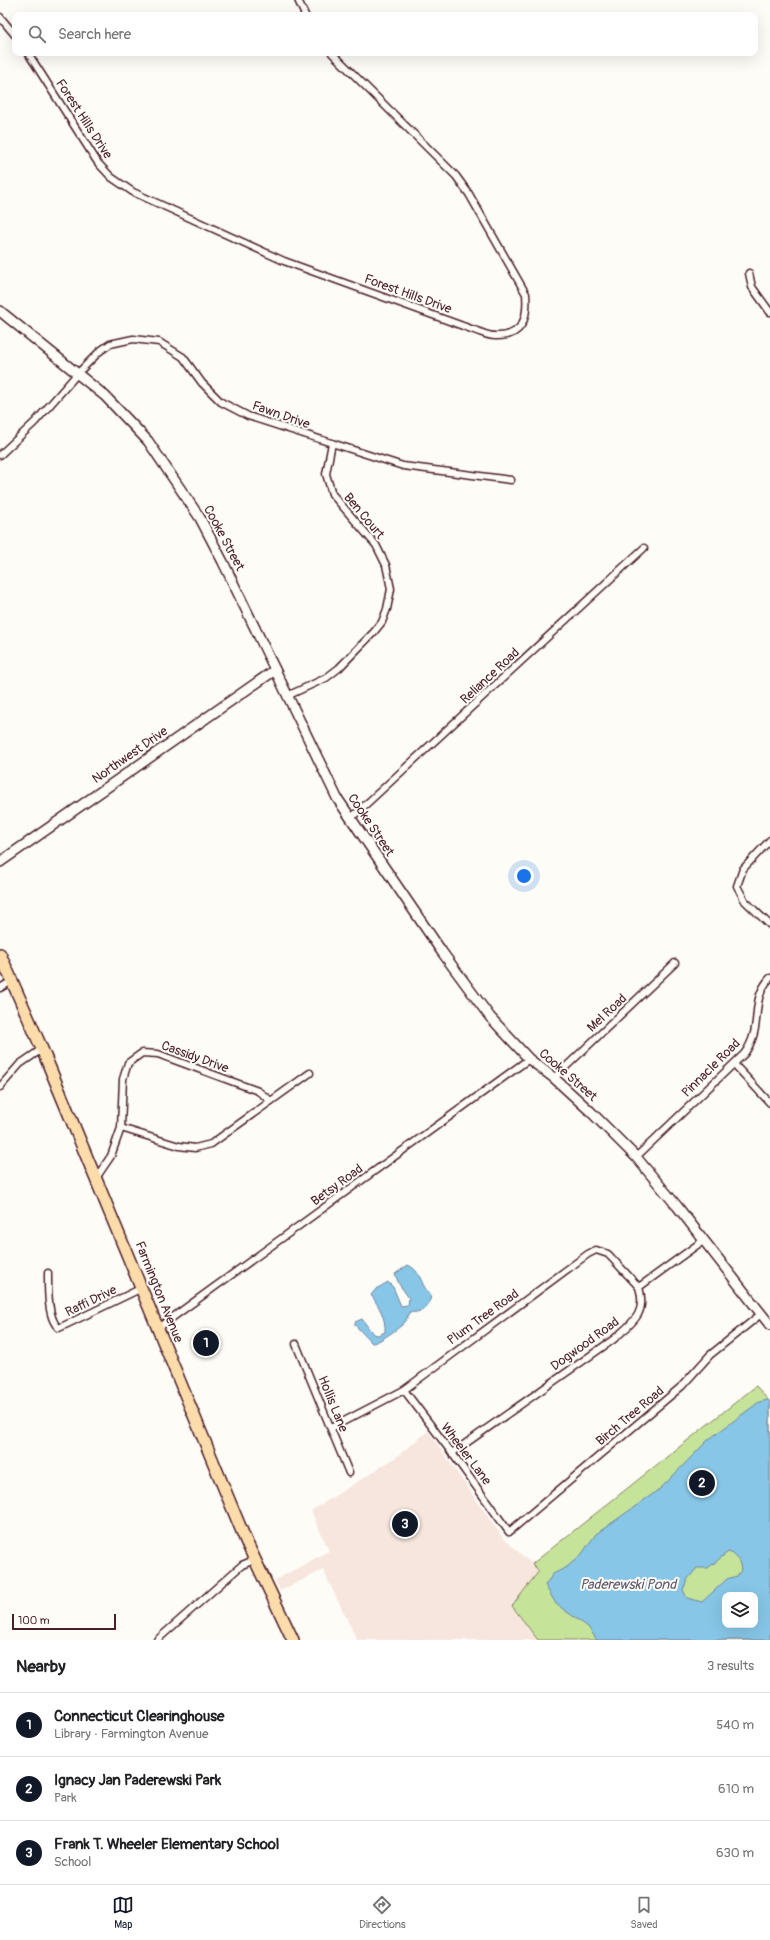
<!DOCTYPE html>
<html lang="en">
<head>
<meta charset="utf-8">
<style>
	:root { --surface:#fff; --page:#f6f6f6; --text:#202124; --muted:#757577; --line:#e0e0e0; --accent:#111827 }
	body { margin:0; font-family:Pangolin,sans-serif; background:var(--page); color:var(--text) }
	.controls { position:absolute; right:12px; bottom:12px; display:grid; overflow:hidden; border-radius:8px; box-shadow:0 4px 16px #0002 }
	.controls button { width:36px; height:36px; display:grid; place-items:center; padding:0; border:0; border-bottom:1px solid var(--line); background:var(--surface); color:var(--text); font:20px sans-serif }
	.scale { position:absolute; left:12px; bottom:10px; width:104px; box-sizing:border-box; padding-left:4px; border:2px solid #4a1f2b; border-top:0; font-size:11px; line-height:14px; white-space:nowrap; color:#4a1f2b; -webkit-text-stroke:3px #fdfcf7; paint-order:stroke }
	.you { position:absolute; left:524px; top:876px; width:14px; height:14px; margin:-10px; border:3px solid #fff; border-radius:50%; background:#1a73e8; box-shadow:0 0 0 6px #1a73e833 }
	.badge { display:grid; place-items:center; width:26px; height:26px; border-radius:50%; background:var(--accent); color:#fff; font-size:13px; font-weight:700 }
	.pin { position:absolute; translate:-50% -50%; border:2px solid #fff; box-shadow:0 1px 4px #0006 }
	.list { margin:0; padding:0; list-style:none }
	h2 { display:flex; justify-content:space-between; align-items:center; height:52px; margin:0; padding:0 16px; font-size:17px }
	h2 small { font-size:13px; font-weight:400; color:var(--muted) }
	.list li { display:grid; grid-template-columns:26px 1fr auto; gap:12px; align-items:center; box-sizing:border-box; height:64px; padding:0 16px; border-top:1px solid var(--line) }
	.list b { display:block; font-size:15px; white-space:nowrap }
	.list p { margin:0; font-size:13px; white-space:nowrap; color:var(--muted) }
	.list em { font-size:13px; font-style:normal; color:var(--muted) }
	.icon { flex:none; width:22px; height:22px; fill:none; stroke:currentColor; stroke-width:2; stroke-linecap:round; stroke-linejoin:round }
	.map { position:relative; flex:none; width:770px; height:1640px; overflow:hidden }
	.search { position:absolute; background:var(--surface); box-shadow:0 4px 16px #0002; left:12px; right:12px; top:12px; height:44px; display:flex; align-items:center; gap:10px; box-sizing:border-box; padding:0 14px; border-radius:8px; color:var(--muted); font-size:15px }
	.sheet { height:244px; background:var(--surface) }
	nav { display:flex; justify-content:space-around; align-items:center; box-sizing:border-box; height:56px; border-top:1px solid var(--line); background:var(--surface); font-size:11px; color:var(--muted) }
	nav a { display:grid; justify-items:center; gap:2px }
	nav .on { color:var(--accent) }
	.map>svg:first-child { display:block }
	.built { fill:#f7e6dd }
	.green { fill:#c6e39a; stroke:#888162; fill-rule:evenodd }
	.water { fill:#87c6e7; stroke:#6f839c; fill-rule:evenodd }
	.lines { fill:none; stroke-linecap:round; stroke-linejoin:round }
	.street-casing { stroke:#4a1f2b; stroke-width:9 }
	.secondary-casing { stroke:#4a1f2b; stroke-width:12 }
	.highway-casing { stroke:#4a1f2b; stroke-width:14 }
	.street { stroke:#fdfcf7; stroke-width:6 }
	.secondary { stroke:#fdfcf7; stroke-width:9 }
	.highway { stroke:#fddcac; stroke-width:11 }
	.labels { text-anchor:middle; dominant-baseline:central; stroke-width:4; stroke-linejoin:round; paint-order:stroke }
	.street-label { font-size:13px; fill:#4a1f2b; stroke:#fdfcf7 }
	.water-label { font-size:14px; font-style:italic; fill:#5f596d; stroke:#fdfcf7 }
</style>
</head>
<body>
<div class="map">
<svg width="770" height="1640" viewBox="0 0 770 1640">
	<rect width="100%" height="100%" fill="#fdfcf7"/>
	<filter id="ink" filterUnits="userSpaceOnUse"><feTurbulence type="fractalNoise" baseFrequency=".025" numOctaves="2"/><feDisplacementMap in="SourceGraphic" scale="8" xChannelSelector="R" yChannelSelector="G"/><feConvolveMatrix kernelMatrix="1 2 1 2 8 2 1 2 1" color-interpolation-filters="sRGB"/></filter>
	<g filter="url(#ink)">
		<polygon class="built" points="428,1431 503,1538 540,1571 511,1605 539,1640 357,1640 323,1570 280,1591 275,1580 329,1551 311,1511 395,1458"/>
		<path class="green" d="M756,1386L770,1402V1640H538L512,1606L539,1571L532,1564ZM725,1595H755V1625H725Z"/>
		<g class="water">
			<path d="M408,1265C419,1270 420,1279 425,1288C427,1291 429,1293 431,1296C430,1308 419,1314 409,1312C408,1315 407,1319 405,1322C401,1327 377,1344 372,1343L355,1325V1322L362,1319L373,1334L378,1335L385,1332C386,1318 379,1306 371,1295L376,1289L388,1282L393,1287L401,1306L408,1305L409,1298L399,1284L395,1274Z"/>
			<path d="M768,1400L770,1402V1640H597L588,1627L556,1604L545,1585L553,1574L567,1567L581,1555L596,1534L660,1489L708,1440L759,1402ZM728,1552C737,1554 740,1562 741,1570L737,1576L727,1579L702,1602L687,1598L683,1590L687,1580L697,1568H708ZM725,1595H755V1625H725Z"/>
		</g>
		<g class="lines">
			<defs>
				<g id="street">
					<polyline points="298,0 305,15"/>
					<polyline points="0,17 15,35"/>
					<path d="M28,53L98,163L111,177L133,192L284,261L474,330C481,332 488,336 495,336C523,337 528,318 526,294L469,194L456,176L332,53"/>
					<polyline points="749,273 752,287 770,312"/>
					<polyline points="0,455 35,422 78,373 100,351 110,344 133,339 159,342 183,357 202,383 221,402 248,416 403,466 511,480"/>
					<polyline points="287,696 326,678 339,668 374,632 382,622 387,609 391,589 386,565 376,545 332,494 326,474 332,443"/>
					<polyline points="350,819 644,548"/>
					<polyline points="770,840 743,869 737,886 745,901 770,925"/>
					<polyline points="0,988 12,981"/>
					<polyline points="734,1064 770,1103"/>
					<polyline points="554,1078 675,963"/>
					<polyline points="0,1087 20,1064 42,1049"/>
					<polyline points="121,1128 123,1079 128,1063 142,1053 158,1054 258,1091 271,1101"/>
					<path d="M636,1157L744,1054C765,1026 748,1002 770,978"/>
					<polyline points="96,1178 111,1156 121,1128 179,1146 195,1148 211,1144 310,1073"/>
					<path d="M48,1273C48,1287 47,1320 59,1328L142,1288"/>
					<polyline points="158,1328 529,1059"/>
					<polyline points="296,1344 349,1473"/>
					<polyline points="404,1390 452,1453 509,1532 682,1386 710,1355 761,1314"/>
					<polyline points="331,1428 404,1390 588,1254 596,1250 608,1254 639,1287"/>
					<path d="M452,1453L614,1339C633,1322 647,1314 639,1287L704,1240"/>
					<polyline points="157,1640 242,1565 254,1560"/>
				</g>
				<g id="secondary">
					<polyline points="0,311 105,396 148,441 200,518 223,562 337,798 442,952 490,1017 529,1059 554,1078 590,1111 636,1157 677,1206 770,1325"/>
					<polyline points="0,862 275,670"/>
				</g>
				<polyline id="highway" points="0,954 42,1049 246,1541 293,1640"/>
			</defs>
			<use href="#street" class="street-casing"/>
			<use href="#secondary" class="secondary-casing"/>
			<use href="#highway" class="highway-casing"/>
			<use href="#street" class="street"/>
			<use href="#secondary" class="secondary"/>
			<use href="#highway" class="highway"/>
		</g>
	</g>
	<g class="labels">
		<g class="street-label">
			<text transform="translate(84 119) rotate(57)">Forest Hills Drive</text>
			<text transform="translate(408 294) rotate(20)">Forest Hills Drive</text>
			<text transform="translate(281 415) rotate(19)">Fawn Drive</text>
			<text transform="translate(364 516) rotate(50)">Ben Court</text>
			<text transform="translate(224 538) rotate(62)">Cooke Street</text>
			<text transform="translate(490 676) rotate(-43)">Reliance Road</text>
			<text transform="translate(130 755) rotate(-35)">Northwest Drive</text>
			<text transform="translate(371 825) rotate(56)">Cooke Street</text>
			<text transform="translate(607 1013) rotate(-43)">Mel Road</text>
			<text transform="translate(195 1057) rotate(20)">Cassidy Drive</text>
			<text transform="translate(711 1068) rotate(-45)">Pinnacle Road</text>
			<text transform="translate(568 1075) rotate(41)">Cooke Street</text>
			<text transform="translate(337 1185) rotate(-36)">Betsy Road</text>
			<text transform="translate(159 1292) rotate(68)">Farmington Avenue</text>
			<text transform="translate(91 1301) rotate(-26)">Raffi Drive</text>
			<text transform="translate(483 1317) rotate(-36)">Plum Tree Road</text>
			<text transform="translate(585 1344) rotate(-36)">Dogwood Road</text>
			<text transform="translate(333 1404) rotate(68)">Hollis Lane</text>
			<text transform="translate(630 1416) rotate(-40)">Birch Tree Road</text>
			<text transform="translate(466 1454) rotate(53)">Wheeler Lane</text>
		</g>
		<g class="water-label">
			<text x="628" y="1584">Paderewski Pond</text>
		</g>
	</g>
</svg>
<div class="controls">
<button><svg class="icon" aria-label="layers" viewBox="0 0 24 24"><path d="M12 4l9 5-9 5-9-5zM3 14l9 5 9-5"/></svg></button>
</div>
<div class="scale">100 m</div>
<div class="you"></div>
<div class="pin badge" style="left:206px;top:1343px">1</div>
<div class="pin badge" style="left:702px;top:1483px">2</div>
<div class="pin badge" style="left:405px;top:1524px">3</div>
<div class="search"><svg class="icon" aria-label="search" viewBox="0 0 24 24"><circle cx="10" cy="10" r="6"/><path d="M15 15l6 6"/></svg>Search here</div>
</div>
<section class="sheet">
<h2>Nearby<small>3 results</small></h2>
<ul class="list">
<li><span class="badge">1</span><div><b>Connecticut Clearinghouse</b><p>Library · Farmington Avenue</p></div><em>540 m</em></li>
<li><span class="badge">2</span><div><b>Ignacy Jan Paderewski Park</b><p>Park</p></div><em>610 m</em></li>
<li><span class="badge">3</span><div><b>Frank T. Wheeler Elementary School</b><p>School</p></div><em>630 m</em></li>
</ul>
</section>
<nav>
<a class="on"><svg class="icon" aria-label="map" viewBox="0 0 24 24"><path d="M3 6l6-2 6 2 6-2v14l-6 2-6-2-6 2zM9 4v14M15 6v14"/></svg>Map</a>
<a><svg class="icon" aria-label="directions" viewBox="0 0 24 24"><path d="M12 3l9 9-9 9-9-9zM9 14v-3h6M13 9l2 2-2 2"/></svg>Directions</a>
<a><svg class="icon" aria-label="saved" viewBox="0 0 24 24"><path d="M7 4h10v16l-5-4-5 4z"/></svg>Saved</a>
</nav>
</body>
</html>
